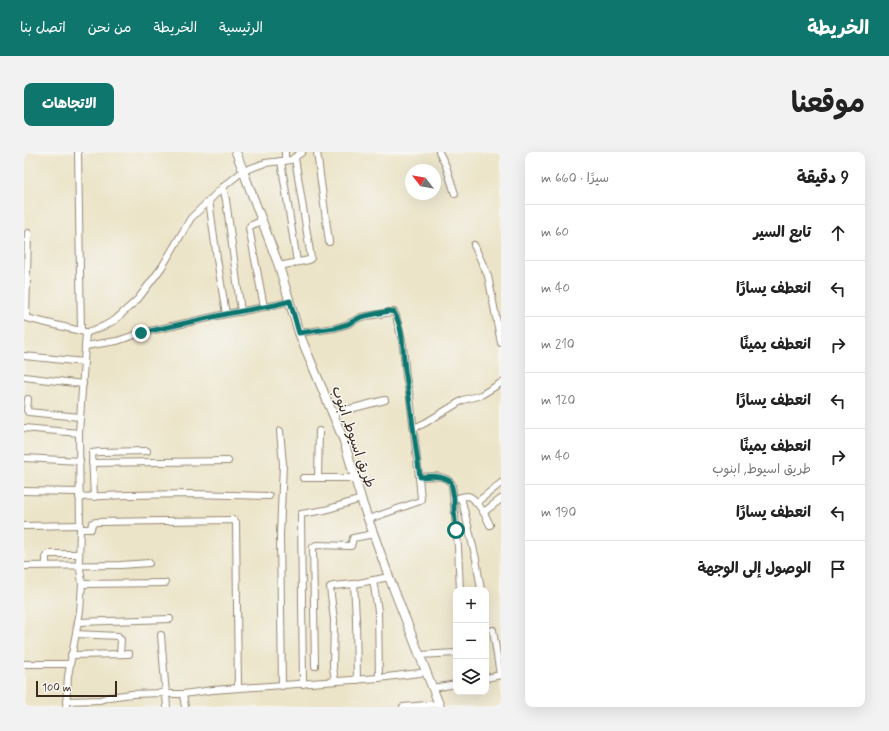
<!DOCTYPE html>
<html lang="ar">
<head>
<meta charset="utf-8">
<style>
	:root { --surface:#fff; --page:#f2f2f2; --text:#222; --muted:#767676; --line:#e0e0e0; --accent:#0f766e }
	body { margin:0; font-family:Mynerve,"Playpen Sans Arabic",sans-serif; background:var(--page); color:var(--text); direction:rtl }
	.controls { position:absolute; right:12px; bottom:12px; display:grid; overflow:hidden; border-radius:8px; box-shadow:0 4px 16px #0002 }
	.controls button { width:36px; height:36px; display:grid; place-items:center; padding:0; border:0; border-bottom:1px solid var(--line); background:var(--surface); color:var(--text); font:20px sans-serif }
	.compass { position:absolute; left:381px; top:12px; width:36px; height:36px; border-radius:50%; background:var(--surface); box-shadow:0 4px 16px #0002; rotate:301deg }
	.scale { position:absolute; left:12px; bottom:10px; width:81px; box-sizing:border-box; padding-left:4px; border:2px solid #3b2a1e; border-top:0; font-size:11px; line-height:14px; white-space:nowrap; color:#3b2a1e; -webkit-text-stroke:3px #f6f6f2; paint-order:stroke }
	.stop { position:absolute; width:12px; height:12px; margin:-9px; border:3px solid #0f766e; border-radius:50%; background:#fff }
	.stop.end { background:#0f766e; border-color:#fff; box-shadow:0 1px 4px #0008 }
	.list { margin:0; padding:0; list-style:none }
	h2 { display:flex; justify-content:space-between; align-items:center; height:52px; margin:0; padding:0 16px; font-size:17px }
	h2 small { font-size:13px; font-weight:400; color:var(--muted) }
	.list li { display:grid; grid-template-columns:26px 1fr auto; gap:12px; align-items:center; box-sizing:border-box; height:56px; padding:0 16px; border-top:1px solid var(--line) }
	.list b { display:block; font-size:15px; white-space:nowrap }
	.list p { margin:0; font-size:13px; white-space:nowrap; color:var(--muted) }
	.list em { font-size:13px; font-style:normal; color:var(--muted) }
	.icon { flex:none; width:22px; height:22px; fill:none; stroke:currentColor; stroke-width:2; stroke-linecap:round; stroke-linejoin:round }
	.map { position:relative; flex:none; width:477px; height:555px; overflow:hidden; direction:ltr; border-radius:8px }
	header { display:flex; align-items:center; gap:24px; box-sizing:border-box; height:56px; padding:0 20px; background:var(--accent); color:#fff }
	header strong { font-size:19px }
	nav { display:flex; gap:22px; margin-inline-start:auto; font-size:14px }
	.intro { display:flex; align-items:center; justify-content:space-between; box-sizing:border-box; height:96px; padding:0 24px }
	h1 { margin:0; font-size:28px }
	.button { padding:10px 18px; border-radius:8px; background:var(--accent); color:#fff; font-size:14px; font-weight:700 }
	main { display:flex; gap:24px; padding:0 24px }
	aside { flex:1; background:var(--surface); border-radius:8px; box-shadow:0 4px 16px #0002 }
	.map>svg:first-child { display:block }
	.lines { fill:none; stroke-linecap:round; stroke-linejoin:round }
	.minor-casing { stroke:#948773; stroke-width:8 }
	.tertiary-casing { stroke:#948773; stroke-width:10 }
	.minor { stroke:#fff; stroke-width:6 }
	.tertiary { stroke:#fff; stroke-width:8 }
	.route { stroke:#0f766e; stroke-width:5 }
	.labels { text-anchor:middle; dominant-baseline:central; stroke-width:3; stroke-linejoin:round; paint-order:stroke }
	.street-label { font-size:14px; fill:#3b2a1e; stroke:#f6f6f2 }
</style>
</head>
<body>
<header>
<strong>الخريطة</strong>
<nav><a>الرئيسية</a><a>الخريطة</a><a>من نحن</a><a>اتصل بنا</a></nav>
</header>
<div class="intro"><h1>موقعنا</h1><a class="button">الاتجاهات</a></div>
<main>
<aside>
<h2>9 دقيقة<small>سيرًا · 660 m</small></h2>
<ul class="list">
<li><svg class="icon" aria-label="ahead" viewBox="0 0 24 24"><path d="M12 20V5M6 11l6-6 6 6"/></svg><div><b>تابع السير</b></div><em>60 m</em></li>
<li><svg class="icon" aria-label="left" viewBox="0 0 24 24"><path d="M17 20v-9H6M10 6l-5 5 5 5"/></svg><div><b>انعطف يسارًا</b></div><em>40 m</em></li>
<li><svg class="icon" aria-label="right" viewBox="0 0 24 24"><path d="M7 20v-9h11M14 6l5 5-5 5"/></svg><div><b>انعطف يمينًا</b></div><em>210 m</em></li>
<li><svg class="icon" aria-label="left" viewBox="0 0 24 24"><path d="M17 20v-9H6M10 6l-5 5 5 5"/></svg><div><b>انعطف يسارًا</b></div><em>120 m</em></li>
<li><svg class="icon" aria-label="right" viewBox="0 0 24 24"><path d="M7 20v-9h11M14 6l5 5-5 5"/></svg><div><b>انعطف يمينًا</b><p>طريق اسيوط, ابنوب</p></div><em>40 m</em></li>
<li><svg class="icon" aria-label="left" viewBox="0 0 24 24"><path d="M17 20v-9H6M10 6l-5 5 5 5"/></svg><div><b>انعطف يسارًا</b></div><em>190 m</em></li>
<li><svg class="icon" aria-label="arrive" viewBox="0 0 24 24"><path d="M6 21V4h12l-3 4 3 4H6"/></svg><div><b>الوصول إلى الوجهة</b></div></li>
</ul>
</aside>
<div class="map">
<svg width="477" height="555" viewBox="0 0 477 555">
	<rect width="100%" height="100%" fill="#f6f6f2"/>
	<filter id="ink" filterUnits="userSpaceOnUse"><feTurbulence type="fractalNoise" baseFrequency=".025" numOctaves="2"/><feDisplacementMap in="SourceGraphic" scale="8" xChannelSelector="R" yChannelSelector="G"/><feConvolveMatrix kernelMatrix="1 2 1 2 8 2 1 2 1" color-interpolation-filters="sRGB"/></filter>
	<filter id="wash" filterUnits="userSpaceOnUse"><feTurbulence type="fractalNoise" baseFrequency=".012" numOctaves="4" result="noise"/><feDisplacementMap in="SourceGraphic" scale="16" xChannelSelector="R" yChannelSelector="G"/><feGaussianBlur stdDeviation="0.9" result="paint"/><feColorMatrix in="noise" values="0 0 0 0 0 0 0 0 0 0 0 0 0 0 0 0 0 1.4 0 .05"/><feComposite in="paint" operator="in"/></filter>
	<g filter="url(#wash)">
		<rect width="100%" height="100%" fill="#ece4c8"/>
	</g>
	<g filter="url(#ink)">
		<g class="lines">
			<defs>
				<g id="minor">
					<polyline points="54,0 57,179"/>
					<polyline points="261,0 261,9"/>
					<polyline points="293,0 305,90"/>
					<polyline points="415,0 422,14 431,42"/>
					<polyline points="257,9 273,110"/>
					<polyline points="199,35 202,48 217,160"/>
					<polyline points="185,48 193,107 202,162"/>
					<polyline points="239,68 226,74 225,76 240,155"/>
					<polyline points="4,81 2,166 61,180"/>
					<polyline points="450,93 464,124 477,191"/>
					<polyline points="255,114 285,108 287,106 271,6"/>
					<polyline points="275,181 311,176 324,172 337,165 368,160 370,160 372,164 379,193 382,225 386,245 395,325 397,347 396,349 345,367"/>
					<polyline points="61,194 93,189 117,181 202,162 251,153 266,149"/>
					<polyline points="0,204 60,210"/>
					<polyline points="0,225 59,232"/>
					<polyline points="4,247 3,258 4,260 56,265"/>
					<polyline points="310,261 361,248"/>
					<polyline points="0,276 55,281"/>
					<polyline points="390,276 401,271 439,248 457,243 477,231"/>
					<polyline points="256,279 259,312 256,382 258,534"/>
					<polyline points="0,306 56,309"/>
					<polyline points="68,311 204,309"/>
					<path d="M395,325C406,324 421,322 428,332L434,395L436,438"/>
					<polyline points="279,326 331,326"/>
					<polyline points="294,326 295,279"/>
					<polyline points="0,339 55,340"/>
					<polyline points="55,345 104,343 168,342 245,344"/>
					<polyline points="70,345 68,301 75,300 123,299"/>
					<polyline points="437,345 452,407 457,438"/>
					<path d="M434,346C437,345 441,344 444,344C452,345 463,366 466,373"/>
					<polyline points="452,351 477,331"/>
					<polyline points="460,360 477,347"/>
					<polyline points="0,374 56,373"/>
					<polyline points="56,377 67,377 68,371 73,370 209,368 212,370 214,536"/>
					<polyline points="22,413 22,404 24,402 55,402"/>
					<polyline points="0,414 97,413 125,411"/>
					<polyline points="349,428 354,459 355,526"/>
					<polyline points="58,432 141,431"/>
					<polyline points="54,470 146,467"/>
					<polyline points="469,478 476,523"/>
					<polyline points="52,482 94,484 97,488 96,502"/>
					<polyline points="137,483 143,555"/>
					<polyline points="47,503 105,502"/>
					<polyline points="396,503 432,501"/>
					<polyline points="0,512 46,512"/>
					<polyline points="291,514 289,395 292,393 327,394 329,386 350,382"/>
					<polyline points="462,526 477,523"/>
					<polyline points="333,528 332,466 330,432 365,425"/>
					<polyline points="311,529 309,515 310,468 306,435 309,434 330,432"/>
					<polyline points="279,532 277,362 301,358 337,347"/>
					<polyline points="409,536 432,532"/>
					<polyline points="159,542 161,555"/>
					<polyline points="42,549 76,548 85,545 108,542 138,541 147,542 159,542 189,538 355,526 403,520"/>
					<polyline points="42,555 44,524 56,459 58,432 55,409 56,377 55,281 62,181 80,174 91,168 114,147 138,115 167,66 199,35 219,19 241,11 267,8 278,0"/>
					<polyline points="379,555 415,552"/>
				</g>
				<polyline id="tertiary" points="212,0 255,114 275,181 320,289 339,353 365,425 416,555"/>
			</defs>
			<use href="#minor" class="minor-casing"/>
			<use href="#tertiary" class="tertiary-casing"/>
			<use href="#minor" class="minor"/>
			<use href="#tertiary" class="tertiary"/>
		</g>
	</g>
	<g class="lines" filter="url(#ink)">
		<path class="route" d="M117,181L202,162L251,153L266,149L275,181L311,176L324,172L337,165L365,159L370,160C381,180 378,203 382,224C387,257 391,291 396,325C407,324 418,323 427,330L430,346V358L432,378"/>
	</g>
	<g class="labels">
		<g class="street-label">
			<text transform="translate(329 285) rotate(71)">طريق اسيوط, ابنوب</text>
		</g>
	</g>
</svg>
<div class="controls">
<button>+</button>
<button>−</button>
<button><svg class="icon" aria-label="layers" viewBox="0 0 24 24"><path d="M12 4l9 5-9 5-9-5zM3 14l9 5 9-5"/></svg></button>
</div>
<svg class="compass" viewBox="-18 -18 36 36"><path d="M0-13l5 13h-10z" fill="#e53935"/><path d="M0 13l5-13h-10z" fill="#767676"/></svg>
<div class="scale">100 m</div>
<div class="stop" style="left:432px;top:378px"></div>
<div class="stop end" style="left:117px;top:181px"></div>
</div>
</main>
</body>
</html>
